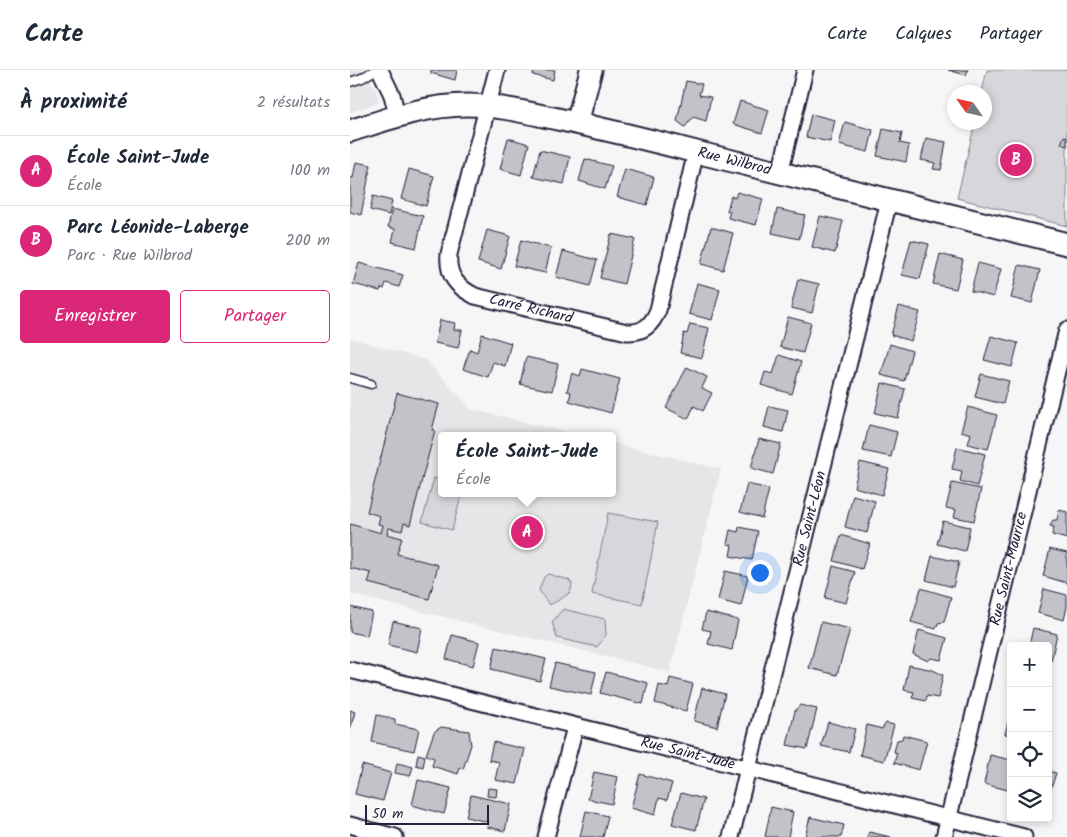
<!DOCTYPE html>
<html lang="fr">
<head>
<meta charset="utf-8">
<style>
	:root { --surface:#fff; --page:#f6f6f7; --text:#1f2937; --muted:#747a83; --line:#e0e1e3; --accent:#db2777 }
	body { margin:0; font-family:Kalam,sans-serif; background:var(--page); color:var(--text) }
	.controls { position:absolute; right:15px; bottom:15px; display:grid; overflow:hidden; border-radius:5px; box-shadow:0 2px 8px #0003 }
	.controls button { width:45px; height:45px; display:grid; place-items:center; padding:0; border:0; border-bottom:1px solid var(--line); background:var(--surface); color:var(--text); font:25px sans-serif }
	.compass { position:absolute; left:597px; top:15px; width:45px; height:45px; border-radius:50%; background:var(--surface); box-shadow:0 2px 8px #0003; rotate:304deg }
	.scale { position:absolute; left:15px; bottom:12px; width:124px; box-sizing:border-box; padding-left:5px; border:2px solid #22223b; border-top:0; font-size:14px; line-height:18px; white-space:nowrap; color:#22223b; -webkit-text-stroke:4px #fff; paint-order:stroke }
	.you { position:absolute; left:409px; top:502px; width:18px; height:18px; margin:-12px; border:4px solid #fff; border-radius:50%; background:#1a73e8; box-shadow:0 0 0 8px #1a73e833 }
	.badge { display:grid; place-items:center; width:32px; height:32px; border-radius:50%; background:var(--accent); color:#fff; font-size:16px; font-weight:700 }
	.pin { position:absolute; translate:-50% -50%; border:2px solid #fff; box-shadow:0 1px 5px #0006 }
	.popup { position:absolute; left:88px; top:362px; width:178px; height:65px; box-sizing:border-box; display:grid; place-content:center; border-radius:5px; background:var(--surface); filter:drop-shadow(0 1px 4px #0005); font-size:16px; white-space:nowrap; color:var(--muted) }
	.popup b { font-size:19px; color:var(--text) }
	.popup::after { content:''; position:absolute; left:50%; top:100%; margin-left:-10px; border:10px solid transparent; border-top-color:var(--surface) }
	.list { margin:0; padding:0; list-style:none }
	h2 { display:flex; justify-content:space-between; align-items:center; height:65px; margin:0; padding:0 20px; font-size:21px }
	h2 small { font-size:16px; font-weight:400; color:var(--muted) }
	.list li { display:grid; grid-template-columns:32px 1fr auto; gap:15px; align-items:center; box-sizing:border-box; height:70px; padding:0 20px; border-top:1px solid var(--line) }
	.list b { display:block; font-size:19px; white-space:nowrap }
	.list p { margin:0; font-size:16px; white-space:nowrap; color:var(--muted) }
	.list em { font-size:16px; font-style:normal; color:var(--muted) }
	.actions { display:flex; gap:10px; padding:15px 20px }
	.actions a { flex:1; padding:11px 0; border:1px solid var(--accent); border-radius:5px; text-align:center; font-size:18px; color:var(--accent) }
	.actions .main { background:var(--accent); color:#fff }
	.icon { flex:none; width:28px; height:28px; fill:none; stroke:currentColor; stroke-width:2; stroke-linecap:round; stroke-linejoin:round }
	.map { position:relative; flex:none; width:717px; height:767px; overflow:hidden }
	header { display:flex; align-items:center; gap:30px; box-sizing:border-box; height:70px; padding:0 25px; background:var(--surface); border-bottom:1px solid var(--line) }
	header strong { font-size:24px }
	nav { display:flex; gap:28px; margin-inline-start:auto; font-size:18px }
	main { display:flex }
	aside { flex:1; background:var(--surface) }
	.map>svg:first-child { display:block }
	.built { fill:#e6e6e9 }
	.green { fill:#d7d7db; stroke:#7c7c8b }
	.building { fill:#c2c2c9; stroke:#22223b }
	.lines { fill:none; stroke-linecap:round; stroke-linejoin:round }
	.lane-casing { stroke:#22223b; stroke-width:11 }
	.street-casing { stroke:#22223b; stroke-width:19 }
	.secondary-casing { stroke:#22223b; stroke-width:25 }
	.lane { stroke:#fff; stroke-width:8 }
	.street { stroke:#fff; stroke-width:15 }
	.secondary { stroke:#fff; stroke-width:21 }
	.labels { text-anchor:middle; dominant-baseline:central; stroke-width:5; stroke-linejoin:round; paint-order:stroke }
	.street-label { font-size:15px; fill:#22223b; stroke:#fff }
</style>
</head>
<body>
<header>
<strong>Carte</strong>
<nav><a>Carte</a><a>Calques</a><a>Partager</a></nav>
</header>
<main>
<aside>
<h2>À proximité<small>2 résultats</small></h2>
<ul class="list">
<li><span class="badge">A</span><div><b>École Saint-Jude</b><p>École</p></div><em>100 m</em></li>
<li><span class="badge">B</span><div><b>Parc Léonide-Laberge</b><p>Parc · Rue Wilbrod</p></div><em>200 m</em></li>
</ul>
<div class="actions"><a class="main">Enregistrer</a><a>Partager</a></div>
</aside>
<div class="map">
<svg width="717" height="767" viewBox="0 0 717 767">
	<rect width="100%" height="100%" fill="#f6f6f7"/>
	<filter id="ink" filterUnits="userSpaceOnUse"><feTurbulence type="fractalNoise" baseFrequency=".02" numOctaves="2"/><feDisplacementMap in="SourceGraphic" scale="10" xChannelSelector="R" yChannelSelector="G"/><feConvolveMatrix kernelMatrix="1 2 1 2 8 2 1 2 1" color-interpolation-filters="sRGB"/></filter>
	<g filter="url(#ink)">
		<g class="built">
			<polygon points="0,0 14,0 26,20 29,33 0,42"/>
			<polygon points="0,268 76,290 121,339 231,366 92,366 92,423 262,423 262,373 371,399 320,602 0,524"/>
		</g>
		<g class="green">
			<polygon points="637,0 717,0 717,156 607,128 625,53 634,52 634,22 632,22"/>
			<polygon points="84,408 92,410 92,423 112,423 102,460 72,452"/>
			<polygon points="258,443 308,452 292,534 242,524"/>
			<path d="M198,504L219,510L222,514C222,516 221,520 220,522C218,525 203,534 199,535L189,520L194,507Z"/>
			<polygon points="213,539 255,549 256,565 247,577 207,568 202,552"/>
		</g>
		<g class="building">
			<polygon points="81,0 107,0 105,10 81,3"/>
			<polygon points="184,0 205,0 203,10 183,5"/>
			<polygon points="598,0 618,0 616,5"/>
			<polygon points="336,11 352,14 349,25 361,27 356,51 343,47 335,57 327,51"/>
			<polygon points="390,31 419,40 412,63 383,54"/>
			<polygon points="461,44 485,50 480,72 456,67"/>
			<polygon points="495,52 523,60 518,82 489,75"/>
			<polygon points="533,59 552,63 550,73 559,75 556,92 527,86"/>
			<polygon points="714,66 717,67 717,76 711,74"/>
			<polygon points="158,68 179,74 171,105 150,99"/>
			<polygon points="576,68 596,72 591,100 583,99 585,93 571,90"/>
			<polygon points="190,80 220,87 214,114 183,107"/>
			<polygon points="235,89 262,96 255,119 229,111"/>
			<polygon points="6,92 21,95 11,145 0,142 0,107 3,108"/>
			<polygon points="59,99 84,106 76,136 51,129"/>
			<polygon points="275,99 304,107 297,135 267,127"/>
			<polygon points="387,122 413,129 406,155 378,148 380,141 377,141 381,126 385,128"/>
			<polygon points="23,126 42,131 39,145 20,140"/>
			<polygon points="42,139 73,146 66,178 42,172 45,159 38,157"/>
			<polygon points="427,139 455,145 449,169 422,163"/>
			<polygon points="470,146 493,151 485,183 462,177"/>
			<polygon points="361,157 383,163 373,200 351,194"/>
			<polygon points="137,160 160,166 151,199 128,192"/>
			<polygon points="261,164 285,169 274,214 250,208"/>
			<polygon points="171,170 201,178 195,203 164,196"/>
			<polygon points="561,170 579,174 570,209 552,205"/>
			<polygon points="213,181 247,190 240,216 206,207"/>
			<polygon points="590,184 613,190 606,219 583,214"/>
			<polygon points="9,193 53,205 49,217 36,213 34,219 31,218 30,221 3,214"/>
			<polygon points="628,193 651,199 643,227 621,221"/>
			<polygon points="669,195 690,200 682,233 661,228"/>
			<polygon points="448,209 469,214 462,243 441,238"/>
			<polygon points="347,213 370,219 362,250 339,244"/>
			<polygon points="549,236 570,242 561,271 541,265"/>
			<polygon points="438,247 461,253 453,283 430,277"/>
			<polygon points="90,250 105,253 104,260 112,260 108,278 85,273"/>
			<polygon points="340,254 359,258 352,288 330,283 334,263 337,264"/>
			<polygon points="132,264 161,273 155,296 143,292 138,307 113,299 120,279 127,282"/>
			<polygon points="641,266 668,273 662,297 634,290"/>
			<polygon points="540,274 562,281 554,311 531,305"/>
			<polygon points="429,285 451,292 442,324 411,315 415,302 423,304"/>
			<polygon points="176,287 208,294 202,321 170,314"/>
			<polygon points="337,297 357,307 352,318 362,323 353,341 344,336 338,349 316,338"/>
			<polygon points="232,299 270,309 261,343 219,331 221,322 217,321 222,303 230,306"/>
			<polygon points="631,304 659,311 653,334 625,327"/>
			<polygon points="532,313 555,319 548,348 525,343"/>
			<polygon points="47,323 89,334 82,360 85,360 60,455 54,453 52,461 39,458 37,464 52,468 47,484 88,495 79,529 18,513 21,503 0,498 0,454 31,463 33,455 28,454 30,446 17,442"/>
			<polygon points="419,336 438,340 433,362 414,357"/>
			<polygon points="618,337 647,345 638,379 618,374 621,364 611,361"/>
			<polygon points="519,355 547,362 541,387 513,381"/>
			<polygon points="409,369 431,374 423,404 401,398"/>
			<polygon points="607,377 635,384 627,416 610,411 612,401 602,399"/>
			<polygon points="510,392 539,399 532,425 504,417"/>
			<polygon points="602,413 631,419 624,451 604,447 606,440 596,438"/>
			<polygon points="397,414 419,419 412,448 390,442"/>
			<polygon points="503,425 525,431 517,463 495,457"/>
			<polygon points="709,440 717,442 717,469 702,465 704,457 700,456 703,450 707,450"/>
			<polygon points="593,451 620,457 615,481 587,474"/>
			<polygon points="389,457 408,461 402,490 380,486 382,475 377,474 380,460 388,462"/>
			<polygon points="491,465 520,474 512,499 484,491"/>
			<polygon points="700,479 717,483 717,513 693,506"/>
			<polygon points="582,486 609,492 603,517 576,510"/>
			<polygon points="483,496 505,502 496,533 475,528"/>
			<polygon points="375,501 398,506 391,536 368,530"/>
			<polygon points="571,518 601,527 594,552 588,553 586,559 561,552"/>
			<polygon points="694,519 717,525 717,537 714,550 688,543"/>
			<polygon points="0,537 22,542 17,566 0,562"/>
			<polygon points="356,542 388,550 382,580 358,574 361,561 352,559"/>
			<polygon points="43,551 72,558 67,582 38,575"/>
			<polygon points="471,552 500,559 487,605 459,598"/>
			<polygon points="683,558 707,564 701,591 698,590 698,576 679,576"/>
			<polygon points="569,560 597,568 591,590 581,588 578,591 563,584"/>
			<polygon points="102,565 129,572 123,596 96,589"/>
			<polygon points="146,577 196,589 190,611 141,599"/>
			<polygon points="205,593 246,602 241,625 199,616"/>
			<polygon points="559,595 583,600 593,605 588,628 577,626 576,631 562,628 564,622 554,620"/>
			<polygon points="256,602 298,613 293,634 250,623"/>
			<polygon points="320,608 343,614 336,641 305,633 309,615 318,617"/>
			<polygon points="352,618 375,624 367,657 344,651"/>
			<polygon points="450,635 467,639 457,679 437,675 445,641"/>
			<polygon points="0,640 5,642 0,660"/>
			<polygon points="661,640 661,665 655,664"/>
			<polygon points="27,645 45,649 45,654 69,659 64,681 22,672"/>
			<polygon points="478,652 505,659 499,682 471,676"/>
			<polygon points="536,653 544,655 534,691 510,685 517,655 532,659"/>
			<polygon points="91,657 119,661 121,675 113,699 110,698 108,704 82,696 84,688 76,685 84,662"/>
			<polygon points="553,665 577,671 569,700 544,693 547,683 544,682 547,670 552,669"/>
			<polygon points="143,672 175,679 167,714 145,710 149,692 139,690"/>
			<polygon points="68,684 75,686 73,697 66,695"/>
			<polygon points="640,685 661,690 661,707 658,720 634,714"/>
			<polygon points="47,693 63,697 60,706 45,703"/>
			<polygon points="12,695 41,703 33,731 5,724"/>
			<polygon points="698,701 706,703 698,728"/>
			<polygon points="244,702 268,707 262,734 238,729"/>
			<polygon points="290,704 322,713 317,730 309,728 305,745 281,738"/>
			<polygon points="68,710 101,718 94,744 62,735"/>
			<polygon points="138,718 147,719 146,727 137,726"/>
			<polygon points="331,723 354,729 346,760 322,754"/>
			<polygon points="121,725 161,734 155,761 137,757 138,752 116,747"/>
			<polygon points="421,737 443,742 438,767 415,767"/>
			<polygon points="236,741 258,746 253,767 230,767"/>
			<polygon points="460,747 494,755 491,767 455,767"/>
			<polygon points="519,762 541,767 517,767"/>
		</g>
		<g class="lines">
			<defs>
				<g id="lane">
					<polyline points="0,12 12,8 25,0"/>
					<polyline points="0,308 21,314"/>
				</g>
				<g id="street">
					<polyline points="30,0 42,25 47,45"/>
					<path id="s1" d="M147,0L99,184C97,206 107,217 125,226L277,262C293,263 302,255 308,240L346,82"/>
					<polyline points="430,103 455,0"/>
					<path id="s2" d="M0,600L674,767"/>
					<polyline points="0,755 45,767"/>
					<polyline points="196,767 225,657"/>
					<path id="s3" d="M381,767L539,131"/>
					<path id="s4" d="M594,767L717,260"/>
				</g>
				<g id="secondary">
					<polyline points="227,53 241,0"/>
					<path id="s5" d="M0,61C38,49 76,35 117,35C146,35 175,42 203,48C254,59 304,71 354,84C475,115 596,143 717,174"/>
				</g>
			</defs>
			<use href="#lane" class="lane-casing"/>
			<use href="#street" class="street-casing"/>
			<use href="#secondary" class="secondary-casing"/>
			<use href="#lane" class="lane"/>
			<use href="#street" class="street"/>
			<use href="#secondary" class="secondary"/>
		</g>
	</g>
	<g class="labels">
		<g class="street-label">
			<text stroke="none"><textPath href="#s5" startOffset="394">Rue Wilbrod</textPath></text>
			<text stroke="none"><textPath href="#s1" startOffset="301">Carré Richard</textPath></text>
			<text stroke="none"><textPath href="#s3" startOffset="328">Rue Saint-Léon</textPath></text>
			<text stroke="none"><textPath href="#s4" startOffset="276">Rue Saint-Maurice</textPath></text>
			<text stroke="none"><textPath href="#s2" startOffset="348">Rue Saint-Jude</textPath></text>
		</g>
	</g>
</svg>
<div class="controls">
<button>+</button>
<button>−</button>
<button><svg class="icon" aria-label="locate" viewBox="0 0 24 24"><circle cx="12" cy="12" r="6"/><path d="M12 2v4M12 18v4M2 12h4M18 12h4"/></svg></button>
<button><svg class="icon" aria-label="layers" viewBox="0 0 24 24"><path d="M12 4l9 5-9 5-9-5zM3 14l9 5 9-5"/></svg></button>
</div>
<svg class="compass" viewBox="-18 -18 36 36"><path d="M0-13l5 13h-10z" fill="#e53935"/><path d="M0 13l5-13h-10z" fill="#747a83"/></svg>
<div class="scale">50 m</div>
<div class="you"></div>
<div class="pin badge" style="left:177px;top:462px">A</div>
<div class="popup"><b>École Saint-Jude</b>École</div>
<div class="pin badge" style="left:666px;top:90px">B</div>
</div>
</main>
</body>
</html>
